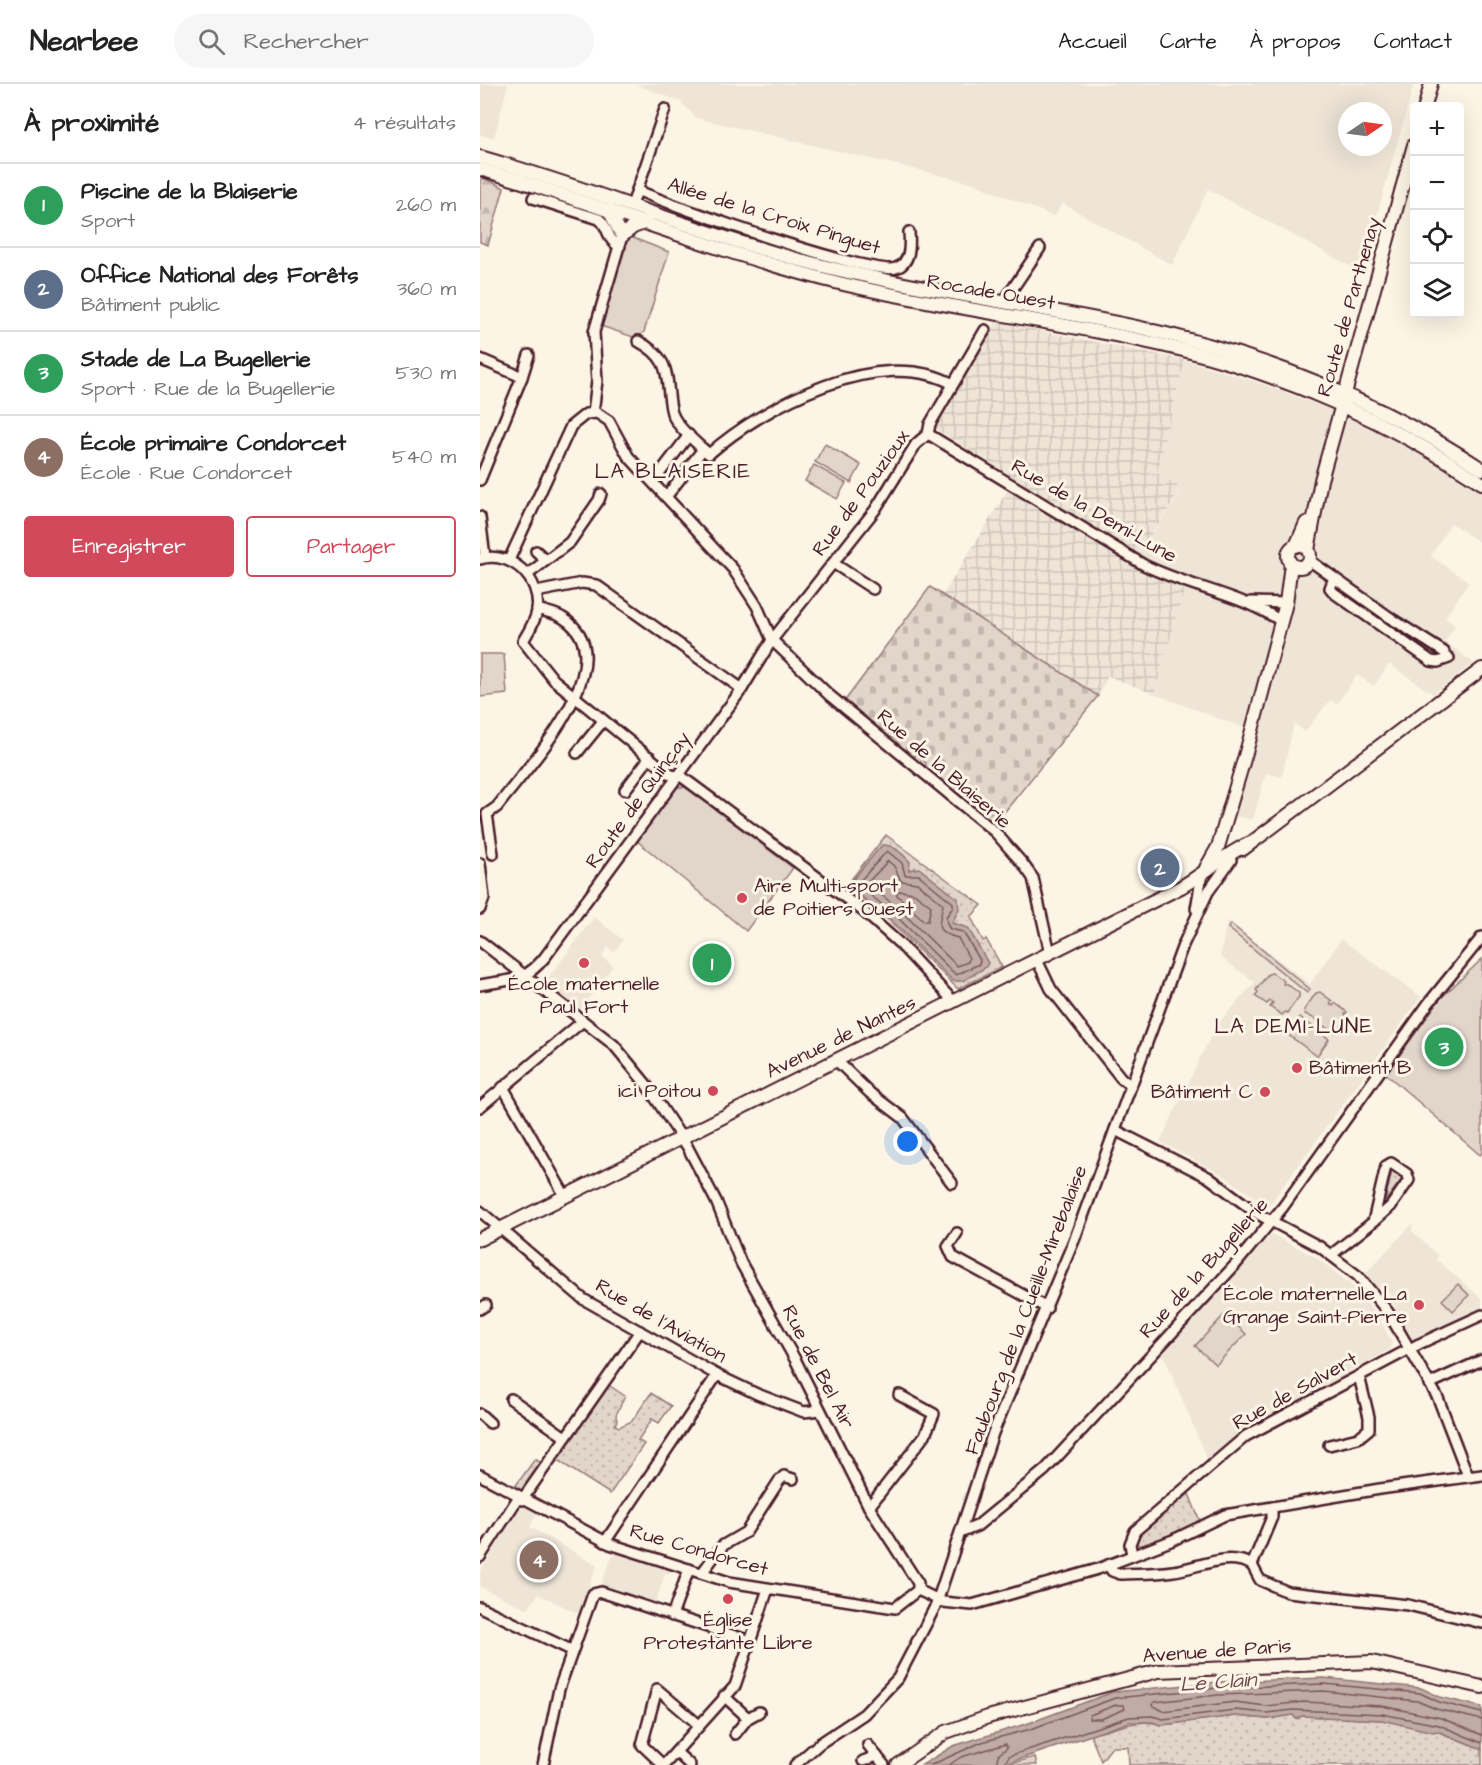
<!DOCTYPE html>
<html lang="fr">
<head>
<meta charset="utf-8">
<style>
	:root { --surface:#fff; --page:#f6f6f6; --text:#222; --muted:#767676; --line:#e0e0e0; --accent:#d1495b }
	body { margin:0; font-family:"Architects Daughter",sans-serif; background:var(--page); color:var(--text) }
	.controls { position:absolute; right:18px; top:18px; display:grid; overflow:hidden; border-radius:6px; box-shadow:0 6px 24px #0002 }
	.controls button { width:54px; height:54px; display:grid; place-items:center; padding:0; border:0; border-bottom:2px solid var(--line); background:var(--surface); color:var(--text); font:30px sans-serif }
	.compass { position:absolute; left:858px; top:18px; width:54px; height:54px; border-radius:50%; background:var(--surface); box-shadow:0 6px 24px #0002; rotate:77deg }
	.you { position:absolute; left:428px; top:1058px; width:21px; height:21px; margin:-15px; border:4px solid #fff; border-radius:50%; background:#1a73e8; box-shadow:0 0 0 9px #1a73e833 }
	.badge { display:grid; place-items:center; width:39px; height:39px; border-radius:50%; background:var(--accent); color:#fff; font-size:20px; font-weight:700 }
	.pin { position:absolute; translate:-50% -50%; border:3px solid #fff; box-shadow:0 2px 6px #0006 }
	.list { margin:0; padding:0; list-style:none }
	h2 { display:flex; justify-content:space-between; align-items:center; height:78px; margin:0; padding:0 24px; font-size:26px }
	h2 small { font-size:20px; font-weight:400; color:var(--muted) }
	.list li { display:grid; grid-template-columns:39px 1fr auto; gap:18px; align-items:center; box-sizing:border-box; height:84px; padding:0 24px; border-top:2px solid var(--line) }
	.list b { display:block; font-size:22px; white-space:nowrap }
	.list p { margin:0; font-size:20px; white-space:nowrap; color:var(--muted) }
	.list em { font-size:20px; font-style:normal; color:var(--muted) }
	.actions { display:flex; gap:12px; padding:18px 24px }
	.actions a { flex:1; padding:14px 0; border:2px solid var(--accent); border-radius:6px; text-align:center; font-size:21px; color:var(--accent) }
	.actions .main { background:var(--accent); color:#fff }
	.icon { flex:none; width:33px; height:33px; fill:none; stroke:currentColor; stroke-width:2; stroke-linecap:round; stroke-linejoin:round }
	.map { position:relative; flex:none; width:1002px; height:1681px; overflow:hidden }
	header { display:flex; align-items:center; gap:36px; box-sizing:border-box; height:84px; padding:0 30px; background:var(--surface); border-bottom:2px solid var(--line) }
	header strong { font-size:28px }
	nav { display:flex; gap:33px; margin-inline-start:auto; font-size:21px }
	.search { width:420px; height:54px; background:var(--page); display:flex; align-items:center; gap:15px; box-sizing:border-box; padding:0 21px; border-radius:33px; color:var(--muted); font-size:22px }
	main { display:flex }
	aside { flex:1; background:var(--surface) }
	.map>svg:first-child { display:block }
	.built { fill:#eee5d7; fill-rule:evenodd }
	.industrial { fill:url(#industrial-grid) }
	.grass { fill:url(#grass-dots); stroke:#967a7a; stroke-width:1.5 }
	.forest { fill:url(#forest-firs); stroke:#967a7a; stroke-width:1.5 }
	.cemetery { fill:url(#cemetery-stones); stroke:#967a7a; stroke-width:1.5 }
	.green { fill:#e2d5ca; stroke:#967a7a; stroke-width:1.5 }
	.water { fill:#c0aca5; stroke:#917474; stroke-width:1.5 }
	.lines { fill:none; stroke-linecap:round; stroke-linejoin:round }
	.shore { stroke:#79575c; stroke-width:1.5 }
	.minor-casing { stroke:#4a1f2b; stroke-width:14 }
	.major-casing { stroke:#4a1f2b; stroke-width:16 }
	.minor { stroke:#fcf5e5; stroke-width:9 }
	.major { stroke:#fcf5e5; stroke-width:12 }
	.poi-dot { fill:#d1495b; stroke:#fcf5e5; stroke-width:2 }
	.labels { text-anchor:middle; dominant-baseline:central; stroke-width:6; stroke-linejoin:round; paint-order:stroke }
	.street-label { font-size:20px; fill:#4a1f2b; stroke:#fcf5e5 }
	.poi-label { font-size:20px; fill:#4a1f2b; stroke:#fcf5e5; text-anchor:end }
	.neighbourhood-label { font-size:21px; letter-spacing:1.5px; fill:#4a1f2b; stroke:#fcf5e5 }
	.water-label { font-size:21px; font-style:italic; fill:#6d4950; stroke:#fcf5e5 }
</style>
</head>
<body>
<header>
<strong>Nearbee</strong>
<div class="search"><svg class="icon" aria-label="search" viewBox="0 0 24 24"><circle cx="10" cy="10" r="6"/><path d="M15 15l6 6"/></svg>Rechercher</div>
<nav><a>Accueil</a><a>Carte</a><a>À propos</a><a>Contact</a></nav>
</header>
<main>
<aside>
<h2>À proximité<small>4 résultats</small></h2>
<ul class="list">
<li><span class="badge" style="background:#2e9e5b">1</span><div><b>Piscine de la Blaiserie</b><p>Sport</p></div><em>260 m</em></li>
<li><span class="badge" style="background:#5c6f8a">2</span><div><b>Office National des Forêts</b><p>Bâtiment public</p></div><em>360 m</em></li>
<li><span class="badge" style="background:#2e9e5b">3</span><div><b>Stade de La Bugellerie</b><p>Sport · Rue de la Bugellerie</p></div><em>530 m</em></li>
<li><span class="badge" style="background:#8d6e63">4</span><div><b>École primaire Condorcet</b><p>École · Rue Condorcet</p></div><em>540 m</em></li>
</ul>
<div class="actions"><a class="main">Enregistrer</a><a>Partager</a></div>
</aside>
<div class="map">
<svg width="1002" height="1681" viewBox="0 0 1002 1681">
	<defs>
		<pattern id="industrial-grid" width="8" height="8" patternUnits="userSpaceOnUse" patternTransform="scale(1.5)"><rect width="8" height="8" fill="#eee5d7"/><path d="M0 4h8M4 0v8" fill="none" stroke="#cec4b9"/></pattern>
		<pattern id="grass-dots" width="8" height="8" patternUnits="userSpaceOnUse" patternTransform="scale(1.5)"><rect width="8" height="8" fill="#e2d5ca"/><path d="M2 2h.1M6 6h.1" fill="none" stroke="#c3b6ae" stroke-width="1.8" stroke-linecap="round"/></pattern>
		<pattern id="forest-firs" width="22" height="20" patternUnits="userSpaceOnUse" patternTransform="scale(1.5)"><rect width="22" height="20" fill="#e2d5ca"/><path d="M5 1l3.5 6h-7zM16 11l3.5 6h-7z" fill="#c3b6ae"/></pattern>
		<pattern id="cemetery-stones" width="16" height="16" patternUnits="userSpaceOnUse" patternTransform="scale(1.5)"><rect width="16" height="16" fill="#e2d5ca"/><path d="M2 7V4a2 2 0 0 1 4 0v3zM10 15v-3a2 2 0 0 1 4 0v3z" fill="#c3b6ae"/></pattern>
	</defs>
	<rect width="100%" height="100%" fill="#fcf5e5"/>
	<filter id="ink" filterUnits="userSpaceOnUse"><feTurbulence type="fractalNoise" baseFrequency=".0167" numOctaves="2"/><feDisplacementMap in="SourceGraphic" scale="12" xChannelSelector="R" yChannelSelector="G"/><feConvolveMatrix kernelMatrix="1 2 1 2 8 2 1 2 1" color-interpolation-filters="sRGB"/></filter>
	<g filter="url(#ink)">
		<g class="built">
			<polygon points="0,0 28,0 14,54 0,51"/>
			<path d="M155,0H934L881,188L728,105L692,181L582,119L575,133L493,99L216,34L201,18ZM867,27H903V63H867Z"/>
			<polygon points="705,276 777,298 886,339 973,386 1002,405 1002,460 971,439 951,472 989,498 965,533 975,542 965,558 994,579 953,610 909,580 894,602 877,591 857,620 850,616 825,648 814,639 802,693 786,689 773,736 755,732 777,649 674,610 705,504 652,480 702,406 677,389"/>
			<polygon points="114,833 143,856 134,868 128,863 122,872 133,882 97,930 63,901"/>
			<polygon points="747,836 830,900 861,855 941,913 788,1123 743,1091 680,1058 735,943 775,898 740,873"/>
			<polygon points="933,1139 932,1147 958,1172 956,1175 1002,1215 1002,1224 933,1256 929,1256 917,1234 913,1213 901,1203 896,1205 884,1191"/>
			<polygon points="792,1150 837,1174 870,1200 897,1230 912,1258 910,1266 869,1287 869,1293 762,1349 728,1378 682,1267"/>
			<polygon points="44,1423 57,1429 50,1443 117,1481 99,1530 58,1510 48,1525 0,1503 0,1488 39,1425"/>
			<polygon points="137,1469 190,1487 189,1491 185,1490 174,1522 123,1504 121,1500 132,1472"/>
		</g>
		<polygon class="industrial" points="516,238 705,276 677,389 702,405 652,479 705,504 674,610 628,592 618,612 463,511 535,394 454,344"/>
		<g class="grass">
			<polygon points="406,751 502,821 491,833 503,857 506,855 522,883 478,905 407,835 366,802"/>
			<polygon points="913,1086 923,1094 905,1117 912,1087"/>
			<polygon points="127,1300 145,1312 136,1331 137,1337 135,1341 139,1343 152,1337 171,1309 191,1322 179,1339 172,1335 158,1356 164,1360 130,1410 74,1374"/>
			<polygon points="55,1375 63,1380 43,1410 34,1404"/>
			<path d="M709,1410L720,1437C704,1445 674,1468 656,1460C655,1444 696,1421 709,1410Z"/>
			<path d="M813,1631L902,1636L956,1647L1002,1665V1681H649L648,1663H632L621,1677L610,1650C635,1647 656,1632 682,1641L755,1632L788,1635Z"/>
		</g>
		<polygon class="forest" points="4,94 24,104 8,161 0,158 0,96"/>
		<polygon class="cemetery" points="450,503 618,612 514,741 444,684 446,679 436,671 431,674 364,618"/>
		<g class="green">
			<polygon points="148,152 189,168 164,248 156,254 118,241"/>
			<polygon points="345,360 381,381 371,399 335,378"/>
			<polygon points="334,381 366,399 357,415 325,397"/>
			<polygon points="0,570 24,570 27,610 0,613"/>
			<polygon points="196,703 206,703 313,784 266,847 156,756"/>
			<polygon points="751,840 830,905 827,909 748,844"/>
			<polygon points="1002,875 1002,1069 1000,1071 906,990 960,915"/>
			<polygon points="792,889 804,897 803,900 807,900 819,909 819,913 807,929 805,928 802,931 790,923 793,919 790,917 787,920 775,912 778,908 776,906 788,890"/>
			<polygon points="840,908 852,917 850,920 853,922 855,919 867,928 865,930 868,933 856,949 840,940 841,938 825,930 824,926 836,909"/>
			<polygon points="820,933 849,955 837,972 807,950"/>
			<polygon points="978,1200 989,1211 973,1227 962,1216"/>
			<polygon points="745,1230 766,1250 736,1281 715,1262"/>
			<polygon points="555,1673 557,1681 525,1681"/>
		</g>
		<g class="water">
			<path d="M402,761C412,760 423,770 430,778L429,786L439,784L478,815L479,825L472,839L488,844L508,879L506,883L483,897H473L410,835L372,805L369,800Z"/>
			<polygon points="844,1594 941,1604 960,1613 1002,1623 1002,1665 957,1647 953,1648 902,1636 822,1632 816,1635 813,1631 788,1635 755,1632 682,1641 672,1638 650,1638 522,1681 442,1681 473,1662 549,1639 633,1608 738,1598"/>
		</g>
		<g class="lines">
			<g class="shore">
				<polygon points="407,767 422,779 425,791 439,791 473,819 473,823 466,833 467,840 470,845 483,848 500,876 499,880 476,891 414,830 379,802 379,798"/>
				<path d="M408,777L414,782L421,797L437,799L463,820C460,840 451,847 478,854L489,874L488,878L477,882L419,825L389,801V797Z"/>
				<polygon points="420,807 434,809 451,822 448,837 444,837 417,811 417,808"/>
				<polygon points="636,1621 643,1621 645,1625 621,1635 609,1635 610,1631"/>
				<polyline points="1002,1636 956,1625 937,1617 844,1607 738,1611 674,1618 672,1621 683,1627 755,1618 786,1622 824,1618 902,1622 961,1634 1002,1651"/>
				<polyline points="451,1681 502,1658 551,1645 635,1614 738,1604 844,1600 940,1609 959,1618 1002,1629"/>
				<polyline points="469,1681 481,1673 526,1660 527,1664 518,1671 516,1681"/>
				<polyline points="524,1681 529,1672 649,1633 672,1632 683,1635 755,1626 787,1629 813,1626 902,1630 959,1641 1002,1659"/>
			</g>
			<defs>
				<g id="minor">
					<path d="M157,106C189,121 392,193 416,184C431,179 430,161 429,148"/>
					<path d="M53,114L119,135C129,142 127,158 140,162"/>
					<polyline points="152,121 185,25"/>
					<polyline points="523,219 560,164"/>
					<path d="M158,257C193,276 185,293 191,325C193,339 212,355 223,365"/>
					<polyline points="0,275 42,293 0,396"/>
					<polyline points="42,293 49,271"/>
					<polyline points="113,329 117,297 114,248 142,152"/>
					<path d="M448,350L664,481C711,504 757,509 801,537"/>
					<polyline points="173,398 209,351"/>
					<path d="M186,413L223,365L229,370C283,322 401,260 473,300"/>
					<polyline points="0,433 5,473"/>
					<polyline points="56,467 66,476"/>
					<path d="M0,475C31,466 62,495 57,527C55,538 49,547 43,557L74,596L191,691L202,693L383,827L420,860L474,918"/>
					<polyline points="29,476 91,342 106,330 117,329 129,337 148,372 253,485 277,522 292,556 349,611 515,748 543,780 553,794 570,869"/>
					<polyline points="829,476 912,535 964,568"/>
					<polyline points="353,479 393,505"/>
					<polyline points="47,491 90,458 119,416 121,410"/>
					<polyline points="854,494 850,504 854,509 951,577 958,578 969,574"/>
					<polyline points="56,508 102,499 116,501 262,605"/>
					<polyline points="771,518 806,519"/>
					<polyline points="97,669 123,637"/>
					<polyline points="145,706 170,673"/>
					<path d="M13,770L7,730L17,723C46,684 150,576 83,534C75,529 66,528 57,525"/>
					<polyline points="0,779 4,814 0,825"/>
					<polyline points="716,825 722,790"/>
					<polyline points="0,857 134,961 166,1000 207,1062 236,1117 261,1179 316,1277 389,1423 438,1499 438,1506 463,1518 492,1521 618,1485 693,1456 745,1431 900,1405 1002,1391"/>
					<polyline points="557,876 571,905 641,994 651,1002"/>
					<path d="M0,901C31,895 44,899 65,873L262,605L292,556L395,426L436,360L448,350L450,340L505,246"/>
					<polyline points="356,976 390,1009 423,1034 472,1099"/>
					<polyline points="23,1003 85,1112"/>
					<polyline points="0,1023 103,937"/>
					<polyline points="635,1046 728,1093 778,1130 840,1163 878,1192 908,1228 958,1314 988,1392"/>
					<polyline points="0,1127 103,1215 237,1291 277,1310 324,1328 340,1326"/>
					<polyline points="477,1149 468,1162 473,1173 567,1224"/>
					<polyline points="851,1171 893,1138 906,1082 911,1079 927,1090 929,1096 911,1122 893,1138"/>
					<polyline points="0,1225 6,1221"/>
					<polyline points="949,1300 1002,1276"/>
					<polyline points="31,1315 85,1353"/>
					<polyline points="0,1330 10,1339"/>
					<polyline points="849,1361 878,1354 889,1345 889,1333 879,1292"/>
					<polyline points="0,1391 130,1460 249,1498 415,1524 438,1506"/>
					<polyline points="42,1416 160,1247"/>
					<polyline points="389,1423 445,1351 454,1330 419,1311"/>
					<polyline points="792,1424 792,1433 772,1481 780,1496 808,1508 928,1521 1002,1539"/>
					<polyline points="482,1448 497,1442 565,1386 756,1180 803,1123 948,920 1002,853"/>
					<polyline points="125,1458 237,1291"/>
					<polyline points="652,1471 650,1460 655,1447 766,1352 939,1260 1002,1231"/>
					<polyline points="0,1473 38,1414"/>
					<path d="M628,1481L632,1487L640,1490C657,1489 675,1490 693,1487C719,1484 746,1467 772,1481"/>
					<polyline points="222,1489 242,1462 266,1448 299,1397 304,1392 313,1395"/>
					<polyline points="0,1523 91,1566"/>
					<polyline points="192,1532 209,1485"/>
					<polyline points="244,1612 268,1634"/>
					<polyline points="255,1650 268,1634 279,1628"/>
					<polyline points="388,1661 404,1681"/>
					<polyline points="196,1668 210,1681"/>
					<polyline points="383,1677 397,1672"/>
					<polyline points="63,1681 79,1605 113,1510 121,1508 270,1557"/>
					<polyline points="183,1681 162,1661 177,1605 219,1641"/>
					<polyline points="184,1681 255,1602 288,1505"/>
					<polyline points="315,1681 339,1660 384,1630 418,1594 456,1521 513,1349 595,1154 703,861 728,808 751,776"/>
				</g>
				<g id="major">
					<polyline points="945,22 951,0"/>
					<path d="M0,73C121,107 237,157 359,186C459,210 561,222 661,244C781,270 899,317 1002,385"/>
					<path d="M0,85C120,120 237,169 359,199C472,226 589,238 703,266C808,292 911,339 1002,399"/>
					<polyline points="129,126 142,152 153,143 167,138"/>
					<circle cx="819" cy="472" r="11"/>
					<polyline points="816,462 826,439"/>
					<polyline points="828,466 841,396 934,61"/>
					<polyline points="763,765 1002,585"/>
					<polyline points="726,784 738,763 767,665 806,519 811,480"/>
					<path d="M0,1155L701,803C724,790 744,771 768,760"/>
					<polyline points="418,1681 466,1648 508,1633 678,1587 892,1578 1002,1603"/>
				</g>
			</defs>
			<use href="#minor" class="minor-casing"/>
			<use href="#major" class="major-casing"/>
			<use href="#minor" class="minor"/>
			<use href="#major" class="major"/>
		</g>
	</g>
	<g class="poi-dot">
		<circle cx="262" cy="814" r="6"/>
		<circle cx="104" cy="879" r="6"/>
		<circle cx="817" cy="984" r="6"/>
		<circle cx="233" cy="1007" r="6"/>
		<circle cx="785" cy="1008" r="6"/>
		<circle cx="939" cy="1221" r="6"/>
		<circle cx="248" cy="1515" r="6"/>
	</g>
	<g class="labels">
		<g class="street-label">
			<text transform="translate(294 132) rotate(17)">Allée de la Croix Pinguet</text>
			<text transform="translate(511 208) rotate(10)">Rocade Ouest</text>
			<text transform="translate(869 223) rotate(-74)">Route de Parthenay</text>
			<text transform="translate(381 409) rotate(-54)">Rue de Pouzioux</text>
			<text transform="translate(614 427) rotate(30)">Rue de la Demi-Lune</text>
			<text transform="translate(464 685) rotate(41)">Rue de la Blaiserie</text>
			<text transform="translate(158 716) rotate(-54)">Route de Quinçay</text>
			<text transform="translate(361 953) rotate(-26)">Avenue de Nantes</text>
			<text transform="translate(724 1184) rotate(-48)">Rue de la Bugellerie</text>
			<text transform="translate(546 1226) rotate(-69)">Faubourg de la Cueille-Mirebalaise</text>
			<text transform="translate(181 1237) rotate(30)">Rue de l'Aviation</text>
			<text transform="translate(338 1283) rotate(63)">Rue de Bel Air</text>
			<text transform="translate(815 1307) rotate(-29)">Rue de Salvert</text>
			<text transform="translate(219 1466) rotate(16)">Rue Condorcet</text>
			<text transform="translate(737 1567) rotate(-4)">Avenue de Paris</text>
		</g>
		<g class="poi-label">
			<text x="274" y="802" text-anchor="start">Aire Multi-sport<tspan x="274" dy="23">de Poitiers Ouest</tspan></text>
			<text x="104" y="900" text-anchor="middle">École maternelle<tspan x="104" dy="23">Paul Fort</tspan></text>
			<text x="829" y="984" text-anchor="start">Bâtiment B</text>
			<text x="221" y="1007">ici Poitou</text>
			<text x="773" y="1008">Bâtiment C</text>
			<text x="927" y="1210">École maternelle La<tspan x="927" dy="23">Grange Saint-Pierre</tspan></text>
			<text x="248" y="1536" text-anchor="middle">Église<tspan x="248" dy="23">Protestante Libre</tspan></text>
		</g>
		<g class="neighbourhood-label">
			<text x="193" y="387">LA BLAISERIE</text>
			<text x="814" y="942">LA DEMI-LUNE</text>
		</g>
		<g class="water-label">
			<text transform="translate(738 1598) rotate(-4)">Le Clain</text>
		</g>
	</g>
</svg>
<div class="controls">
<button>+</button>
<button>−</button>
<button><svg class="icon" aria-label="locate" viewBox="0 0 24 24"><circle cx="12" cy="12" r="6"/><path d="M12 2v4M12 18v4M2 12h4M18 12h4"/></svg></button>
<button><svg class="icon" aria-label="layers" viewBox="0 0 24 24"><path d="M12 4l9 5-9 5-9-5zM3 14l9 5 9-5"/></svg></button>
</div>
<svg class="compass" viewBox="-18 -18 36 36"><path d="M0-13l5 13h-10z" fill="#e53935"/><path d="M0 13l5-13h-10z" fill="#767676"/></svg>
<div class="you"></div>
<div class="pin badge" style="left:232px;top:879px;background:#2e9e5b">1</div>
<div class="pin badge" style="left:680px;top:784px;background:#5c6f8a">2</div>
<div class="pin badge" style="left:964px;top:963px;background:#2e9e5b">3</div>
<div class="pin badge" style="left:59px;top:1476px;background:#8d6e63">4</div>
</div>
</main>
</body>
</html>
